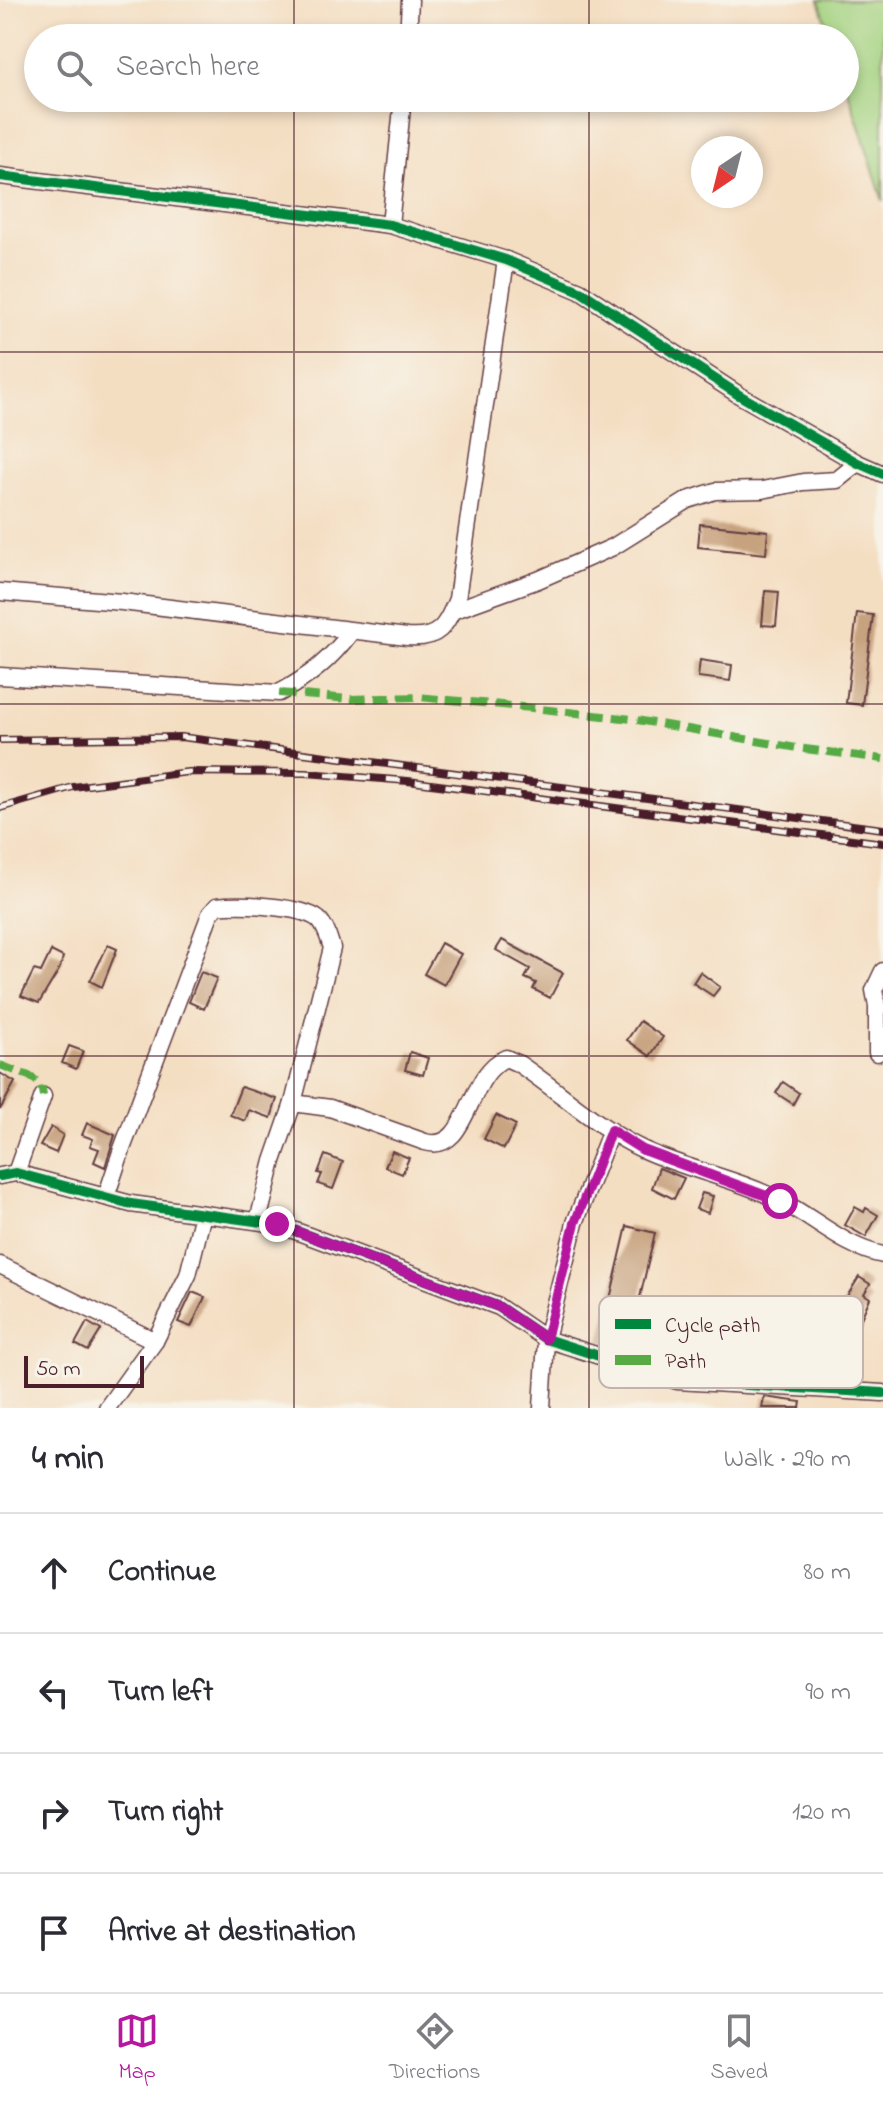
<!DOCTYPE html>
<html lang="en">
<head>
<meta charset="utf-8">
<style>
	:root { --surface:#fff; --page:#f7f7f7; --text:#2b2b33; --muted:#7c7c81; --line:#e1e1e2; --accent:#b5179e }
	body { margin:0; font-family:"Indie Flower",sans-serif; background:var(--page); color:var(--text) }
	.compass { position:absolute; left:691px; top:136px; width:72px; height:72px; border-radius:50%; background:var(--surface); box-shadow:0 4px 12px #0003; rotate:215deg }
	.scale { position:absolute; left:24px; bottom:20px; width:120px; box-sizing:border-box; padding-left:8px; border:4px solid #4a1f2b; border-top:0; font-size:22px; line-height:28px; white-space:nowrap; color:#4a1f2b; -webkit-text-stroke:6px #f7f3e8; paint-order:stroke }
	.stop { position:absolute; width:24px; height:24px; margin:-18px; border:6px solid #b5179e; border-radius:50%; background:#fff }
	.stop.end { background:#b5179e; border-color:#fff; box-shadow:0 2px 8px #0008 }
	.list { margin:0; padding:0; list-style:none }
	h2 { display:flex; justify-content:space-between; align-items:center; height:104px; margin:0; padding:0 32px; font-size:34px }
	h2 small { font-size:26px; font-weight:400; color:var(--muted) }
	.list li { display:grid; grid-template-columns:52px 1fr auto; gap:24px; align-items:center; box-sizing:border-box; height:120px; padding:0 32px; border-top:2px solid var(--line) }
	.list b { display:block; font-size:30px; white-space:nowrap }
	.list em { font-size:26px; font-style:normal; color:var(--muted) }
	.icon { flex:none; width:44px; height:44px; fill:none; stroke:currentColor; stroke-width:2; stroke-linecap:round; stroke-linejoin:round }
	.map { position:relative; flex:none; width:883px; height:1408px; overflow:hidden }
	.search { position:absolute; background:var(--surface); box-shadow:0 4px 12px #0003; left:24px; right:24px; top:24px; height:88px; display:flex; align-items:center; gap:20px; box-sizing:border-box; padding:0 28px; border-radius:44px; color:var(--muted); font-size:30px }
	.sheet { height:584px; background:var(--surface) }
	nav { display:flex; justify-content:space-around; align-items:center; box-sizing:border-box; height:112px; border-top:2px solid var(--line); background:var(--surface); font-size:22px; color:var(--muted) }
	nav a { display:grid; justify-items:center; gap:4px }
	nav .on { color:var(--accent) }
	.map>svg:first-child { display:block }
	.green { fill:#a3d280; stroke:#767856; stroke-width:2 }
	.building { fill:#c7a27f }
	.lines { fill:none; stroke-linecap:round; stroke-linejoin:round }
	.street-casing { stroke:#643c42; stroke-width:19 }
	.street { stroke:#fff; stroke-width:16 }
	.rail-casing { stroke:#4a1f2b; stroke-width:8 }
	.rail { stroke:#f7f3e8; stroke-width:5; stroke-dasharray:15; stroke-linecap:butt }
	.quiet { stroke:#57aa44; stroke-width:8; stroke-dasharray:16 8; stroke-linecap:butt }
	.cycleway-casing { stroke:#f7f3e8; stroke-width:15 }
	.cycleway { stroke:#00873e; stroke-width:10 }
	.route { stroke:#b5179e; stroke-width:10 }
	.grid { fill:none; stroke:#4a1f2b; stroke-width:2; stroke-opacity:0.55 }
	.key { fill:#f7f3e8; stroke:#c3b3af; stroke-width:2 }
	.key-label { font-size:22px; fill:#4a1f2b }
</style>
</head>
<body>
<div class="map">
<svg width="883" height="1408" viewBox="0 0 883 1408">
	<rect width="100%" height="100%" fill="#f7f3e8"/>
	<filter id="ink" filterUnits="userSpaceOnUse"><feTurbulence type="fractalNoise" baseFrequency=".0125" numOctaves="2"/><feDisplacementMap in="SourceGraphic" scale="16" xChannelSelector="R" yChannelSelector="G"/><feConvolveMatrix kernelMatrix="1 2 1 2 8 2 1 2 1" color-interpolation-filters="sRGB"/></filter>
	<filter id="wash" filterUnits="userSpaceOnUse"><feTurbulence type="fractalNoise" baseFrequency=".006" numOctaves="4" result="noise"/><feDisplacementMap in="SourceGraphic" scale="32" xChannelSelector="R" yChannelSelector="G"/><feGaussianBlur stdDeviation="1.8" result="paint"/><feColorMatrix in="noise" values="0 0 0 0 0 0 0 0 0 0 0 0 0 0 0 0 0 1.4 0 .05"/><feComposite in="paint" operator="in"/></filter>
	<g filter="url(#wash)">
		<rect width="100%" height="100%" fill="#f4dec2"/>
		<polygon class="green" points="819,0 883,0 883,201 845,82 845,38 831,38"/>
		<g id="blocks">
			<g class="building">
				<polygon points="700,524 768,531 766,554 698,547"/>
				<polygon points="765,591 779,592 776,626 762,625"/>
				<polygon points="857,613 873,615 862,705 846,703"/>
				<polygon points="700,660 732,665 730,681 698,677"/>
				<polygon points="502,940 563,973 550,998 533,989 536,983 525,978 530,969 496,950"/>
				<polygon points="441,943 461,954 444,985 424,974"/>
				<polygon points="108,945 117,949 102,987 90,981"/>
				<polygon points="51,951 63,957 60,968 39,1003 21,996 34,970 41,972"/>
				<polygon points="201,972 217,978 204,1009 189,1002"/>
				<polygon points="700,972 720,987 713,996 693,983"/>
				<polygon points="640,1021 663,1037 650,1056 627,1040"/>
				<polygon points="69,1046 83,1051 76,1069 62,1063"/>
				<polygon points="410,1052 428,1058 423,1075 405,1070"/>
				<polygon points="0,1073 15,1082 0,1110"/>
				<polygon points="783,1082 799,1093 793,1104 776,1093"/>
				<polygon points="241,1087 277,1099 271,1118 249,1110 245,1121 230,1115"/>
				<polygon points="496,1115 516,1125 504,1149 484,1139"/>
				<polygon points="87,1123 115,1135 105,1167 94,1162 99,1149 90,1146 93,1139 82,1135"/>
				<polygon points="51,1127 63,1135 56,1153 40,1146"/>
				<polygon points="392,1151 409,1158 402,1174 385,1167"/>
				<polygon points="325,1155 343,1162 333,1189 318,1184 322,1174 318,1173"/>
				<polygon points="659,1168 684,1178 674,1199 652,1188"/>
				<polygon points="702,1193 713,1196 708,1213 696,1209"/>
				<polygon points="855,1207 864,1212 866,1208 878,1215 866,1237 845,1225"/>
				<polygon points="627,1226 655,1233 628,1349 600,1342"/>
				<polygon points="859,1277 870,1284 864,1294 870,1298 860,1321 838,1311"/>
				<polygon points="192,1292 205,1297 191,1327 178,1322"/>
				<polygon points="87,1322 101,1330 88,1351 75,1344"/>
				<polygon points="764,1397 801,1402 800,1408 762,1408"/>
			</g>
		</g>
	</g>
	<g filter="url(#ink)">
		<use href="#blocks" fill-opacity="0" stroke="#643c42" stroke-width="2"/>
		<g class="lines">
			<defs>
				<g id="street">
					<polyline points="408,38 410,0"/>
					<polyline points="0,176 390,225 506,260 580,291 739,395 858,463 883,474"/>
					<polyline points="390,225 403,98"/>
					<path d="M0,592L122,602L407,637C439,640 446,626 457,599L506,260"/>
					<polyline points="452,611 538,580 613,547 688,500 715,491 762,490 803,482 837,480 858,463"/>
					<path d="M0,676L279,693C309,677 331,659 351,632"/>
					<polyline points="877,1053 877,1006 874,990 883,971"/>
					<polyline points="16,1173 43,1096"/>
					<polyline points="0,1176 16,1173 131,1204 277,1224 499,1307 546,1339 677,1381 883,1393"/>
					<path d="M106,1197L122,1149L210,914L217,906C238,903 302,906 318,919C326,926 329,939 332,948L293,1103"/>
					<path d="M258,1221L273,1161L293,1103L330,1108L425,1142C469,1155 466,1074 506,1058L519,1064C558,1090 602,1131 644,1150C688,1170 738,1179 781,1201C816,1219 844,1247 883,1255"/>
					<polyline points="0,1265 155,1341"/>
					<polyline points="107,1408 155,1341 188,1275 203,1214"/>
					<polyline points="542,1408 546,1339 575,1223 611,1130"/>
				</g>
			</defs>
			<use href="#street" class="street-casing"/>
			<use href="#street" class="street"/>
			<defs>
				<g id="rail">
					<polyline points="0,740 181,737 883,829"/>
					<polyline points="0,808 73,787 188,772 306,773 408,781 883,843"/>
				</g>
			</defs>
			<use href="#rail" class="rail-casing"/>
			<use href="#rail" class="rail"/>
			<g class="quiet">
				<polyline points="279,693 350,699 419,697 532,708 631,719 797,748 883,759"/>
				<polyline points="0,1065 29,1076 41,1084 43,1096"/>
			</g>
			<defs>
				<g id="cycleway">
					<polyline points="0,176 390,225 506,260 580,291 739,395 858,463 883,474"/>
					<polyline points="0,1176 16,1173 131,1204 277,1224 499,1307 546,1339 677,1381 883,1393"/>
				</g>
			</defs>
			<use href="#cycleway" class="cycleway-casing"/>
			<use href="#cycleway" class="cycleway"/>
		</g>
	</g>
	<g class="lines" filter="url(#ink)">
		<polyline class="route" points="277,1224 499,1307 546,1339 575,1223 611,1130 643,1150 780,1201"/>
	</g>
	<path class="grid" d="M294,0V38M589,0V38M294,98V1408M589,98V1408M0,352H883M0,704H883M0,1056H883"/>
	<rect x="599" y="1296" width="264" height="92" rx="12" class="key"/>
	<rect x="615" y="1319" width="36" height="10" fill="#00873e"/>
	<rect x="615" y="1355" width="36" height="10" fill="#57aa44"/>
	<g class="key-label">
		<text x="665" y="1332">Cycle path</text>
		<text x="665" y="1368">Path</text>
	</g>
</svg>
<svg class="compass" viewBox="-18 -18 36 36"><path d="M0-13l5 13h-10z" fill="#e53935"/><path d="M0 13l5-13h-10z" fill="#7c7c81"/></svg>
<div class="scale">50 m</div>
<div class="stop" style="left:780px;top:1201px"></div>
<div class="stop end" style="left:277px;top:1224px"></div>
<div class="search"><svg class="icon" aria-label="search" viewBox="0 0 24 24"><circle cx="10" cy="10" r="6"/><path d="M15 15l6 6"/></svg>Search here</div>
</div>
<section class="sheet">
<h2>4 min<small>Walk · 290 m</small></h2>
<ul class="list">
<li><svg class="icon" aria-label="ahead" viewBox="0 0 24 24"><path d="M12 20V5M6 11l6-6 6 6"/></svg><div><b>Continue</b></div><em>80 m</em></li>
<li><svg class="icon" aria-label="left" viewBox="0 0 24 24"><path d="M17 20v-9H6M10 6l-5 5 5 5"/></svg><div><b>Turn left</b></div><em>90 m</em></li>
<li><svg class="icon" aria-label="right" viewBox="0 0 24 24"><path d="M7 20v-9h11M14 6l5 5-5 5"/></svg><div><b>Turn right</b></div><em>120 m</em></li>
<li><svg class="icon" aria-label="arrive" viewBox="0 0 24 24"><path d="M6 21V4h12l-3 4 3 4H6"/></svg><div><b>Arrive at destination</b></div></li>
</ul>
</section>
<nav>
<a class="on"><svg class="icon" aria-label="map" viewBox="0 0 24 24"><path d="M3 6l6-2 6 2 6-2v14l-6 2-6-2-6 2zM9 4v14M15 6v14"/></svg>Map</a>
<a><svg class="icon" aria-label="directions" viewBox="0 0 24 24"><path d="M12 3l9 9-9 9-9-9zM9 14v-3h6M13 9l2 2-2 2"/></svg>Directions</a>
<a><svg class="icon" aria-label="saved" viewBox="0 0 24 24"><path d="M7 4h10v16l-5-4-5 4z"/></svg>Saved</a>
</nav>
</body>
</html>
